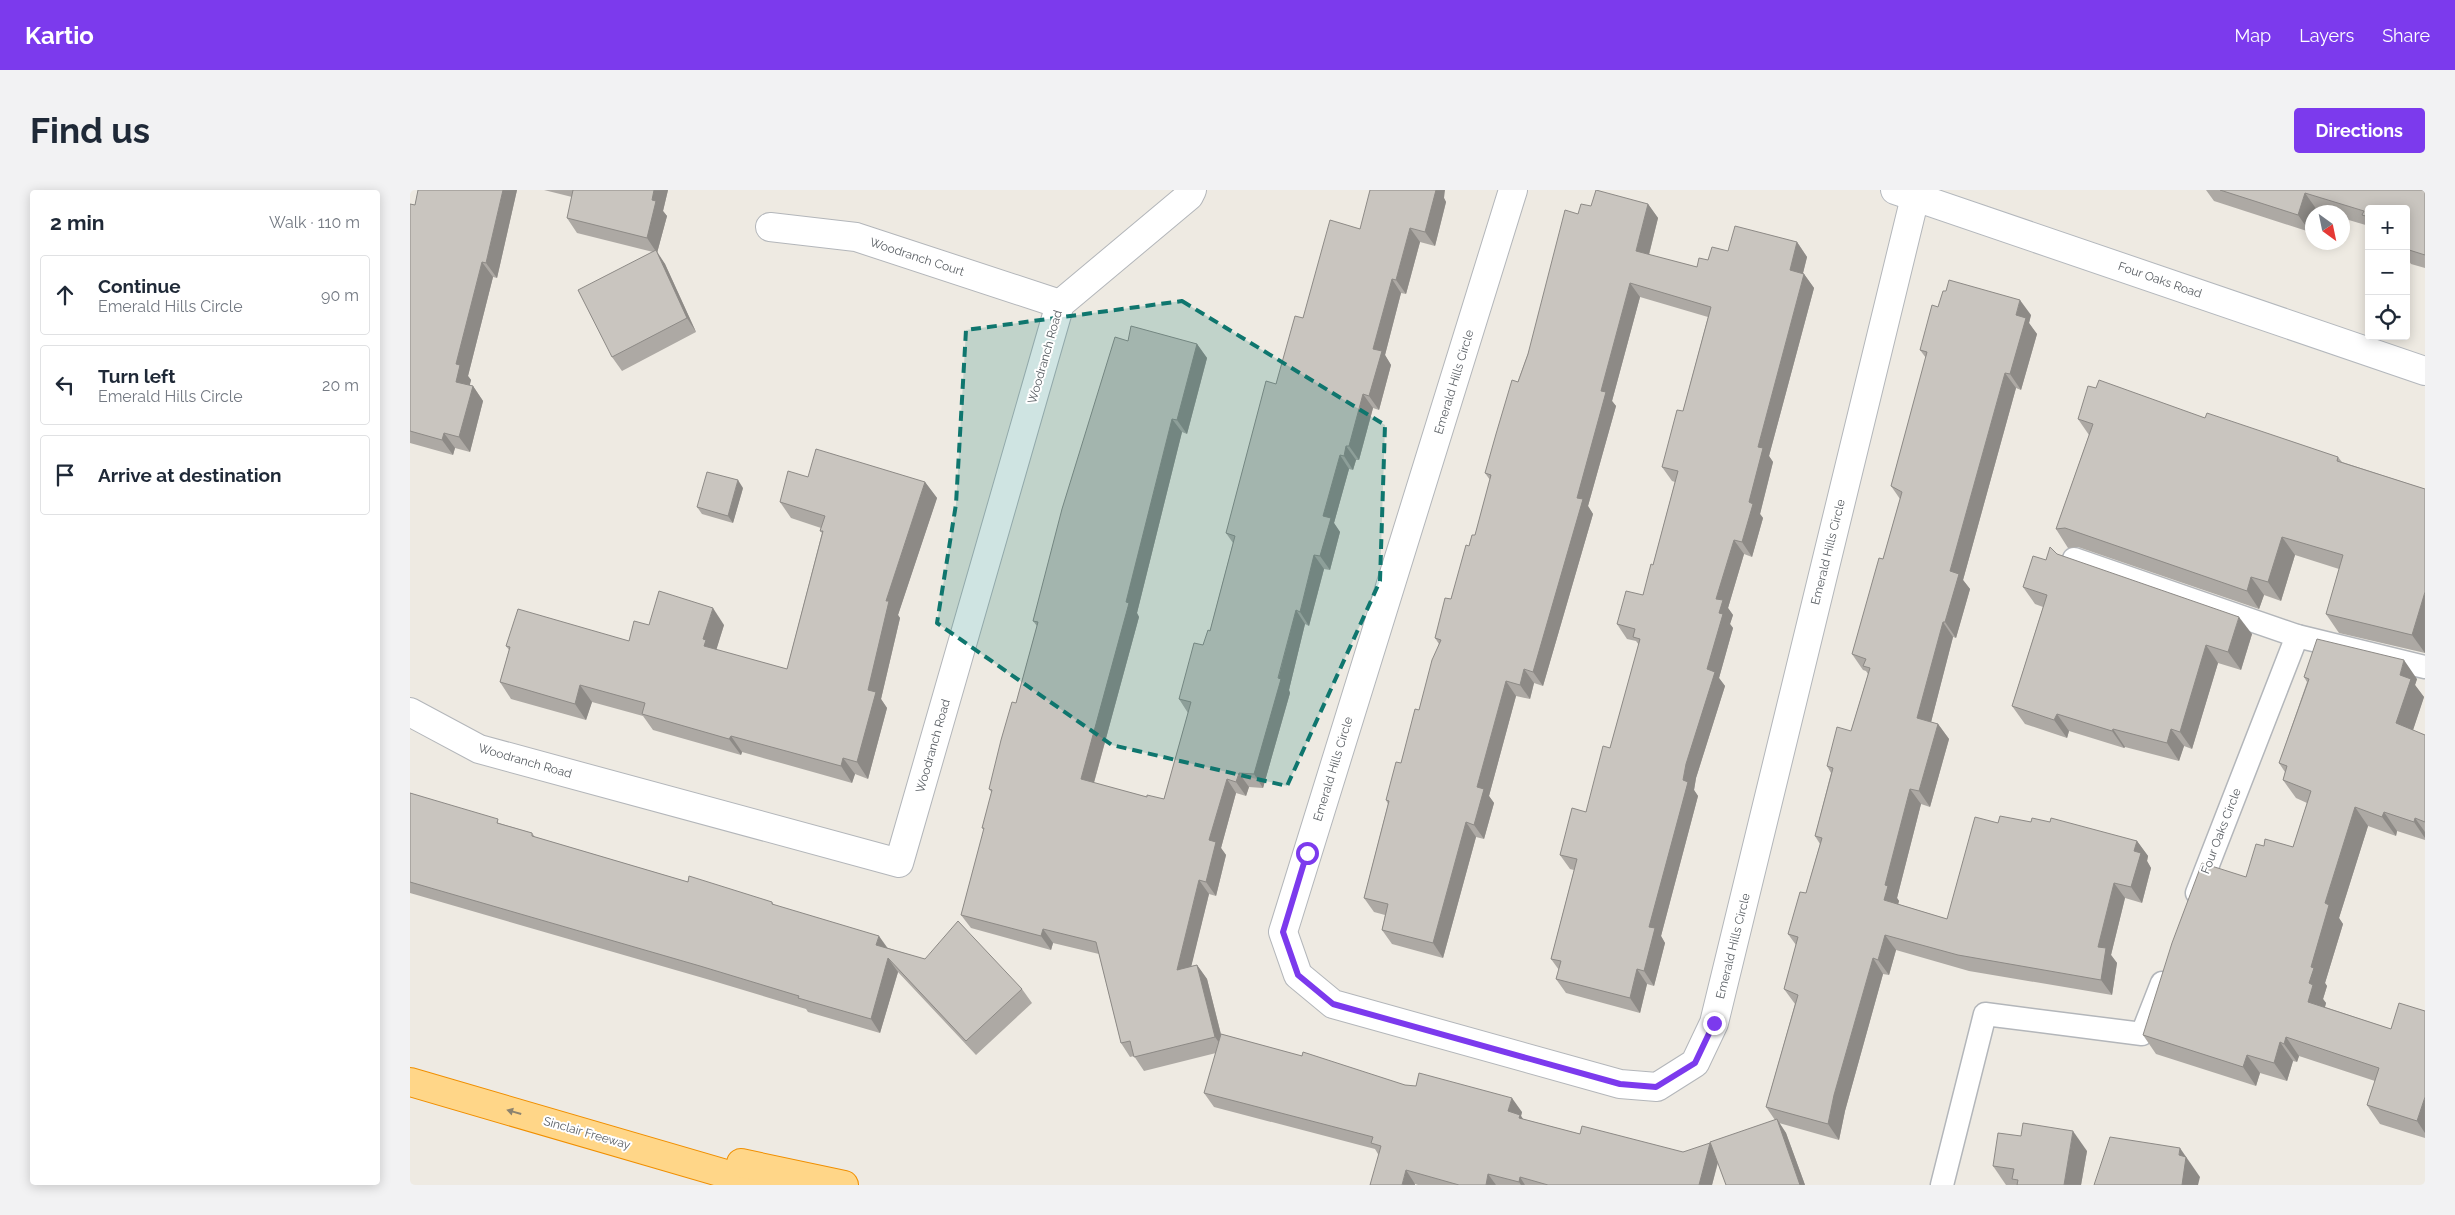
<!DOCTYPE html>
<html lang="en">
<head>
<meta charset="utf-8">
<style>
	:root { --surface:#fff; --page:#f2f2f3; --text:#1f2937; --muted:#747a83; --line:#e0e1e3; --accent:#7c3aed }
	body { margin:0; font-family:Raleway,sans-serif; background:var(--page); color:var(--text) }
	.controls { position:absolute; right:15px; top:15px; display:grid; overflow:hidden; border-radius:5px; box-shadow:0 2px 12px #0003 }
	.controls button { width:45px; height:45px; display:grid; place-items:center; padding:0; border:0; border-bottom:1px solid var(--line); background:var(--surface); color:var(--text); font:25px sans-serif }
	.compass { position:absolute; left:1895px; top:15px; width:45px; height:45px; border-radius:50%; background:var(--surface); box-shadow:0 2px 12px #0003; rotate:147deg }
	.stop { position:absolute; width:15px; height:15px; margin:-11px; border:4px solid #7c3aed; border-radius:50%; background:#fff }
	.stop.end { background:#7c3aed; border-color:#fff; box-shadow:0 1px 5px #0008 }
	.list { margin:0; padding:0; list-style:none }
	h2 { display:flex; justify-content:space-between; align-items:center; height:65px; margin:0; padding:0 20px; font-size:21px }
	h2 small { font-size:16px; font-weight:400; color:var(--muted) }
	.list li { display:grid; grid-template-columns:32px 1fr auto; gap:15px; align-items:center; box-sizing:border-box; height:80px; margin:0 10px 10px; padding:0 10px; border:1px solid var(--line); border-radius:5px }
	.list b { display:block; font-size:19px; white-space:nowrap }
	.list p { margin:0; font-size:16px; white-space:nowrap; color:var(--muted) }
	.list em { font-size:16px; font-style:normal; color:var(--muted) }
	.icon { flex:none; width:28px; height:28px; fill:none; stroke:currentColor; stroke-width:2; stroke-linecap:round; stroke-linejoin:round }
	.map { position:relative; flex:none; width:2015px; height:995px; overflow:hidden; border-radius:5px }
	header { display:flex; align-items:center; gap:30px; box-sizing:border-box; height:70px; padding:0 25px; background:var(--accent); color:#fff }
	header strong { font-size:24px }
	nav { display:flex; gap:28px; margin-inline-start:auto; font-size:18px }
	.intro { display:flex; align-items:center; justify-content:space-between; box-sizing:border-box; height:120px; padding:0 30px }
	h1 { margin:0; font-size:35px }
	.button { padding:12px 22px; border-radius:5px; background:var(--accent); color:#fff; font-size:18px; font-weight:700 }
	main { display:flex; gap:30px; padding:0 30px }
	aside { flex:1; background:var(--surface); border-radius:5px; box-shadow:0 2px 12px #0003 }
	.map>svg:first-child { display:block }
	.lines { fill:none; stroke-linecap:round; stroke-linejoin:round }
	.lane-casing { stroke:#b3b6ba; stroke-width:25 }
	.street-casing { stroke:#b3b6ba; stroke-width:30 }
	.secondary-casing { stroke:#b4b8bd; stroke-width:30 }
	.highway-casing { stroke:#f08f00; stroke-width:30 }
	.lane { stroke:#fff; stroke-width:22 }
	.street { stroke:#fff; stroke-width:28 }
	.secondary { stroke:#fff; stroke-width:28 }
	.highway { stroke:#ffd688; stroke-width:28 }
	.wall { fill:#ada9a4 }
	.shaded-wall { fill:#8d8a86 }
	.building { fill:#c9c5bf; stroke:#8d8a86 }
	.oneway { fill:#8c836f }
	.route { stroke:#7c3aed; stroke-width:6 }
	.marked { fill:#0f766e; fill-opacity:0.2; stroke:#0f766e; stroke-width:4; stroke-dasharray:10 6; stroke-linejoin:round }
	.labels { text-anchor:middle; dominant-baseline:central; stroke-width:4; stroke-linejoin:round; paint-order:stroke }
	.street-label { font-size:12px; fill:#5a5f64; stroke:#fff }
</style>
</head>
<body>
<header>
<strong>Kartio</strong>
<nav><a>Map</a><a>Layers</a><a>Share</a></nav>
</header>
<div class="intro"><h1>Find us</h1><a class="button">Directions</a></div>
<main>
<aside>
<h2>2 min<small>Walk · 110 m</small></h2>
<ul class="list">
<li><svg class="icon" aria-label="ahead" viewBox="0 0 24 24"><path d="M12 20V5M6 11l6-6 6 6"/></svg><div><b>Continue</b><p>Emerald Hills Circle</p></div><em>90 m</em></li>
<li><svg class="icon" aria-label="left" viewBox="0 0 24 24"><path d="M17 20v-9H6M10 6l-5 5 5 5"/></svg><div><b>Turn left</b><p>Emerald Hills Circle</p></div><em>20 m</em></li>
<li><svg class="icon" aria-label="arrive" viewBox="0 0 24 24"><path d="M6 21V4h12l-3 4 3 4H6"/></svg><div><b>Arrive at destination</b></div></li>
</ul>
</aside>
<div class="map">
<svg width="2015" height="995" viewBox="0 0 2015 995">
	<rect width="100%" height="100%" fill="#eeeae2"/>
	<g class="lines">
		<defs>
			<g id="lane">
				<polyline points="1664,369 1887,446 2015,477"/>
				<polyline points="1787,703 1887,446"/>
				<polyline points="1532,995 1575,824 1732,844 1752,793"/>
			</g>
			<g id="street">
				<polyline points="1103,0 873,742 888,785 923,814 1210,894 1247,897 1285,873 1304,833 1505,7"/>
				<polyline points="360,37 446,47 650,114"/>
				<polyline points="0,522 69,559 489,673 650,114 779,6 782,0"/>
			</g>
			<polyline id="secondary" points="1485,0 2015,181"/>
			<g id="highway">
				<polyline points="0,892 354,995"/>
				<polyline points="331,973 434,995"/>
			</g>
		</defs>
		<use href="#lane" class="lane-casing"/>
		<use href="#street" class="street-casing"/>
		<use href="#secondary" class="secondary-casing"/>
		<use href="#highway" class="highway-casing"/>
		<use href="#lane" class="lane"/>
		<use href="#street" class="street"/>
		<use href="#secondary" class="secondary"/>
		<use href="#highway" class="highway"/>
	</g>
	<g class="wall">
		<polygon points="8,0 107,0 87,88 83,87 58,186 61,190 59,196 63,196 73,211 60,262 45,258 43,265 0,253 0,14 5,15"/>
		<polygon points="134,0 258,0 253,21 257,26 247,63 255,74 286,142 212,181 202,167 243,62 167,43 157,28 162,7"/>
		<polygon points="1796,0 2015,0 2015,78 2001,74 1996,67 1996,19 1959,19 1959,36 1932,28 1932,22 1916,22 1907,20 1900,42 1804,11"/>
		<polygon points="1034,8 1036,12 1025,56 1010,52 996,104 991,103 975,165 981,175 969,220 963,218 949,270 946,270 943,280 939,279 924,333 930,342 920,380 914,379 899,436 895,434 879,500 880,503 853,598 839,597 836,606 826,603 811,658 816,665 806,706 799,704 781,776 787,775 797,789 811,844 995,895 1112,922 1111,926 1113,929 1170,944 1273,962 1301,955 1365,930 1356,917 1385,814 1374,799 1386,755 1378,744 1396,703 1410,654 1405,646 1421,583 1417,576 1441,541 1458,484 1456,481 1453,480 1442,464 1473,369 1490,309 1481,296 1516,168 1510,160 1528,117 1621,125 1619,133 1627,144 1611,200 1606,198 1553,390 1560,399 1546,448 1543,447 1521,532 1528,534 1539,549 1520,617 1511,614 1487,708 1489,711 1488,714 1537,729 1588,633 1621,632 1727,651 1738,666 1737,671 1741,678 1732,713 1715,708 1701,765 1707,773 1702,805 1559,781 1486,760 1479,785 1473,784 1435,921 1429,950 1369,933 1376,943 1395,995 1316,995 1308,973 1302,995 1008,995 1005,994 968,964 965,959 804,917 794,903 806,863 734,881 724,866 720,867 711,853 689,764 643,753 641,760 561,738 551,725 574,640 572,638 582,603 579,599 606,513 627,436 623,431 718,151 787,154 797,168 777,244 772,242 727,423 729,427 684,593 737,607 754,609 778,523 769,509 800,441 823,353 816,343 866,194 893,128 950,39"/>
		<polygon points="1238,14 1248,28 1239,65 1287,77 1298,70 1318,61 1387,52 1397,67 1393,83 1394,84 1404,98 1359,266 1363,272 1350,324 1353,328 1342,367 1334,364 1318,418 1323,425 1320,434 1323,438 1309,488 1315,496 1286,588 1284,600 1288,606 1251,746 1255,753 1244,796 1237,794 1230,823 1156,803 1146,789 1149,780 1141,769 1164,680 1160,679 1150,665 1176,622 1200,558 1229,455 1226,451 1217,449 1207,434 1233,405 1243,375 1265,292 1262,291 1252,277 1273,221 1298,127 1230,107 1202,211 1206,216 1178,316 1183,324 1133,496 1124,493 1120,509 1106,506 1079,606 1084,613 1074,649 1066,647 1033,768 982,754 972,740 975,725 964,722 954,708 978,614 976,610 991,573 1009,520 1029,454 1025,448 1041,409 1059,356 1065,345 1080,290 1075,283 1168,24 1181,16"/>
		<polygon points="1686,198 1795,228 1928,267 1932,272 2015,299 2015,463 1929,443 1916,424 1929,379 1885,365 1871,411 1854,405 1849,419 1668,357 1658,358 1646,339 1679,245 1668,229"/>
		<polygon points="398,287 515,292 527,308 488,425 490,428 471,509 477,518 458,589 445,584 442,593 332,562 331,565 243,540 233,526 182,512 176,530 101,509 90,492 99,460 96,456 219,451 239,435 314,435 306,460 377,479 412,343 410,341 411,338 381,328 370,312"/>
		<polygon points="333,298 323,333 292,324 287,317"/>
		<polygon points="1647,364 1842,444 1831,480 1808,473 1782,559 1774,556 1769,571 1715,557 1714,558 1659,541 1657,548 1615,534 1602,516 1633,417 1625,414 1613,397 1636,370"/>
		<polygon points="1894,487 2007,489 2005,495 2014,507 2003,540 2015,545 2015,650 1987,641 1986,646 1958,636 1929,728 1933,734 1915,793 1917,796 1913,809 1916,813 1915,817 1981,839 2015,821 2015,948 1970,934 1957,915 1965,891 1889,866 1887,872 1883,871 1877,891 1850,883 1846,896 1746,864 1733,845 1836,687 1854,656 1883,657 1897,613 1886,608 1873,590 1875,582 1869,573 1897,492"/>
		<polygon points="0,603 92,634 122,643 125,647 278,692 362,712 364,715 478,758 612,799 622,813 566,865 488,782 470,843 398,822 396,819 300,790 0,703"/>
		<polygon points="1677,961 1671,995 1596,995 1583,976"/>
	</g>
	<g class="shaded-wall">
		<polygon points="93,0 107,0 87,88 76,73"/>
		<polygon points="244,0 258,0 253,21 257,26 247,63 237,48 242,10"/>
		<polygon points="1025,0 1035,0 1034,8 1036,12 1025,56 1015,42"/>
		<polygon points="1895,3 1907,20 1906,22 1902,22 1902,34 1900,42 1888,25"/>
		<polygon points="1238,14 1248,28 1236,76 1226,61"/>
		<polygon points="1000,38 1010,52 996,104 986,90"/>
		<polygon points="1387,52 1397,67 1390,95 1380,80"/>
		<polygon points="246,60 255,74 286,142 277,128"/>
		<polygon points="72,72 83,87 58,186 61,190 57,207 46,192 46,174"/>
		<polygon points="1394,84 1404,98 1359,266 1363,272 1350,324 1353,328 1342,367 1332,352 1348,257"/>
		<polygon points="982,89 991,103 975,165 981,175 969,220 959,206 963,159"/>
		<polygon points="1220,93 1230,107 1202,211 1206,216 1178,316 1183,324 1133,496 1123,482 1167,308 1191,201"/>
		<polygon points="1610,110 1621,125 1619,133 1627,144 1611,200 1600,184 1606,125"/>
		<polygon points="787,154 797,168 777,244 767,230"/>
		<polygon points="1595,183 1606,198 1553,390 1560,399 1546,448 1535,432 1540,381"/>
		<polygon points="63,196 73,211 60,262 49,247"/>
		<polygon points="953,204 963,218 949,270 939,256"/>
		<polygon points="762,229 772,242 727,423 729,427 681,603 671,589"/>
		<polygon points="34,243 45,258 43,265 32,250"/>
		<polygon points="936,256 946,270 943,280 934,266"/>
		<polygon points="930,265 939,279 924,333 930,342 920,380 910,366 913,326"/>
		<polygon points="328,290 333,298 323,333 318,326"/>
		<polygon points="515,292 527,308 488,425 490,428 471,509 477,518 458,589 447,572 458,500 476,411"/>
		<polygon points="1872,347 1885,365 1871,411 1858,392"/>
		<polygon points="1324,350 1334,364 1318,418 1323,425 1320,434 1323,438 1309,488 1315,496 1286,588 1284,600 1288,606 1251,746 1255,753 1244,796 1234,781 1239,737 1273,590 1276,574 1309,423 1306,409"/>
		<polygon points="904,365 914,379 899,436 890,422"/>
		<polygon points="1841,387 1854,405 1849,419 1837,401"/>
		<polygon points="2015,402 2015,463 2002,445"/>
		<polygon points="303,418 314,435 305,464 294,456 293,449"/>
		<polygon points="886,420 895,434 879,500 880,503 853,598 844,584"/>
		<polygon points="1829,427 1842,444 1831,480 1818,462"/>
		<polygon points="1533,432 1543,447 1518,544 1507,528"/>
		<polygon points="1796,455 1808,473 1782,559 1770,542"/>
		<polygon points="1994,470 2007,489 2005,495 2014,507 1999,552 1986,533 1990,485"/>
		<polygon points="1114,479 1124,493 1120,509 1110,495"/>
		<polygon points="1096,491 1106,506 1079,606 1084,613 1074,649 1064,635 1067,597"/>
		<polygon points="170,495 182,512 176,530 165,514"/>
		<polygon points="1647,524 1659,541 1657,548 1644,530"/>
		<polygon points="1528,534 1539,549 1520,617 1509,601"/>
		<polygon points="1703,539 1715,557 1714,558 1702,541"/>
		<polygon points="1761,539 1774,556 1769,571 1757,553"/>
		<polygon points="321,546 332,562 331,565 319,549"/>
		<polygon points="433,568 445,584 442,593 431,576"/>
		<polygon points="829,583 839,597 836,606 826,592"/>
		<polygon points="817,589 826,603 811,658 816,665 806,706 796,692 799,650"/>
		<polygon points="1500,599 1511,614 1487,708 1489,711 1485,726 1474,710 1475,695"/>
		<polygon points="1945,617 1958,636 1929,728 1933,734 1915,793 1917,796 1913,809 1916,813 1911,831 1898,812 1899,793 1901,777 1915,713"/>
		<polygon points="1974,622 1987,641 1986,646 1972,627"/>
		<polygon points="2005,628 2015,642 2015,648 2004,632"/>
		<polygon points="1056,632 1066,647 1033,768 1023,753"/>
		<polygon points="1727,651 1738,666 1737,671 1741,678 1732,713 1721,697 1724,661"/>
		<polygon points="789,690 799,704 777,794 767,780"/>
		<polygon points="1704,693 1715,708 1701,765 1707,773 1702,805 1691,790 1688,757"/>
		<polygon points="633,739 643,753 641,760 631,746"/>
		<polygon points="1475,745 1486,760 1479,785 1468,770"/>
		<polygon points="469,746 479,760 466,755"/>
		<polygon points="478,768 488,782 470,843 461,829"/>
		<polygon points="1463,768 1473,784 1435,921 1429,950 1418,934 1424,905"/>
		<polygon points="787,775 797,789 815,861 805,847"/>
		<polygon points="1227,779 1237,794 1230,823 1220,808"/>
		<polygon points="1876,847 1889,866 1887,872 1874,854"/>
		<polygon points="1870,852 1883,871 1877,891 1864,873"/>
		<polygon points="1837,865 1850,883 1846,896 1833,877"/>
		<polygon points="2015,907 2015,943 2007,931"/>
		<polygon points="1102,908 1112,922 1111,926 1120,939 1098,921"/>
		<polygon points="1367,929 1376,943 1395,995 1390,995"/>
		<polygon points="1663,941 1677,961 1671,995 1654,995"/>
		<polygon points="1300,953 1309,967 1302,995 1289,995"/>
		<polygon points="1770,958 1790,987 1788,995 1772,995 1769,965"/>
		<polygon points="996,980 1005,994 1005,995 992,995"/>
		<polygon points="1078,984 1086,995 1076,995"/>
		<polygon points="1110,987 1115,995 1111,995 1109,992"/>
	</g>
	<g class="building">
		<polygon points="8,0 93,0 76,73 72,72 46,174 50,175 46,192 63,196 49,247 34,243 32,250 0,241 0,14 5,15"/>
		<polygon points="163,0 244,0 242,10 246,11 237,48 157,28"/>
		<polygon points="960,0 1026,0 1015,42 1000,38 986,90 982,89 963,159 972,161 959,206 953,204 939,256 936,256 934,266 930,265 913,326 921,328 910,366 904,365 890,422 886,420 868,488 871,489 844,584 829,583 826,592 817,589 799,650 806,652 796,692 789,690 767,780 787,775 805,847 724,867 720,851 711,853 686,752 633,739 631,746 551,725 574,638 572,638 582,600 579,599 591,550 602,512 606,513 628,432 623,431 652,319 705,147 718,151 721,136 787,154 767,230 762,229 716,412 719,413 671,589 737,607 737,605 754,609 781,512 769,509 784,453 793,455 798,440 800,441 825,346 816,343 856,191 866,194 885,126 893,128 920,30 950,39"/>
		<polygon points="1186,0 1238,14 1226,61 1287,77 1289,68 1298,70 1302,57 1318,61 1325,36 1387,52 1380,80 1394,84 1348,257 1353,258 1339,312 1343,314 1332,352 1324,350 1306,409 1313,410 1309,423 1313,424 1297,479 1305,482 1276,574 1273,590 1278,592 1239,737 1245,738 1234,781 1227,779 1220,808 1146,789 1151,771 1141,769 1167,669 1150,665 1162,618 1176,622 1193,556 1200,558 1230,449 1223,447 1225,439 1207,434 1216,401 1233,405 1241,374 1243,375 1268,281 1252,277 1267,220 1273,221 1301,117 1220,93 1191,201 1196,202 1167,308 1173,309 1123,482 1114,479 1110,495 1096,491 1067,597 1074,599 1064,635 1056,632 1023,753 972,740 978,714 954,708 979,611 976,610 986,572 991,573 1005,519 1009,520 1022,470 1031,450 1025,448 1035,408 1041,409 1056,355 1059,356 1062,345 1065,345 1081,285 1075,283 1086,244 1102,190 1108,192 1118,164 1155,20 1168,24 1171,14 1181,16"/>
		<polygon points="1810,0 2015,0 2015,65 1996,59 1996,19 1959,19 1959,27 1952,25 1954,21 1895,3 1888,25"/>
		<polygon points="246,60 277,128 202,167 168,100"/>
		<polygon points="1539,90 1610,110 1606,125 1616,128 1600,184 1595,183 1540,381 1549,384 1535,432 1533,432 1507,528 1528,534 1509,601 1500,599 1475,695 1478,696 1474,710 1537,729 1565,627 1588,633 1590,626 1621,632 1622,628 1640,632 1641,628 1727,651 1724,661 1731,663 1721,697 1704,693 1688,757 1696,758 1691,790 1548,765 1475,745 1468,770 1463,768 1424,905 1418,934 1356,917 1388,805 1374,799 1388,747 1378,744 1390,702 1396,703 1412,648 1405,646 1423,578 1417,576 1427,537 1441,541 1460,478 1453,476 1456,469 1442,464 1469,368 1473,369 1492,302 1481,296 1517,162 1510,160 1522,115 1528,117 1533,101 1536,101"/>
		<polygon points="1689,190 1795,228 1797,223 1928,267 1927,271 2015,299 2015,402 2002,445 1916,424 1933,365 1872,347 1858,392 1841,387 1837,401 1655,338 1646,339 1683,234 1668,229 1678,196 1686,198"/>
		<polygon points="406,259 515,292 476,411 479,411 458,500 466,502 447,572 433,568 431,576 321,546 319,549 232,524 235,513 170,495 165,514 90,492 100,457 96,456 108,419 219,451 224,431 239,435 249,401 303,418 293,449 296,450 294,456 377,479 413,341 410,341 415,326 370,312 378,281 398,287"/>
		<polygon points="297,282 328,290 318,326 287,317"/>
		<polygon points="1640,357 1647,364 1829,427 1818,462 1796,455 1770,542 1761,539 1757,553 1703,539 1702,541 1647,524 1644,530 1602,516 1637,405 1613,397 1623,366 1636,370"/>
		<polygon points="1907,449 1994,470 1990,485 2001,489 1986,533 2015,545 2015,632 2005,628 2004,632 1974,622 1972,627 1945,617 1915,713 1919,715 1901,777 1904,778 1899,793 1903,795 1898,812 1981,839 1989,813 2015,821 2015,907 2007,931 1957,915 1969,878 1876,847 1874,854 1870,852 1864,873 1837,865 1833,877 1733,845 1762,753 1792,673 1836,687 1846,654 1854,656 1855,649 1883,657 1901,601 1873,590 1877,576 1869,573 1899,489 1894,487"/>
		<polygon points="0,603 88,629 87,633 122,643 122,646 278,692 279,686 362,712 362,714 469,746 466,755 515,769 548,731 612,799 556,851 478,768 461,829 388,808 389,806 290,776 0,692"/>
		<polygon points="811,844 892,866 893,862 995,895 1006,896 1009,883 1102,908 1098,921 1110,925 1109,928 1170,944 1172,936 1273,962 1300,953 1289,995 1138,995 1110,987 1109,992 1078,984 1076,995 1049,995 996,980 992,995 960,995 971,956 961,953 963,947 794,903"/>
		<polygon points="1367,929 1390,995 1316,995 1300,952"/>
		<polygon points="1613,933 1663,941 1654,995 1607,995 1608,990 1602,989 1604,979 1583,976 1588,943 1611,946"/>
		<polygon points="1700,947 1770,958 1769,965 1776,967 1772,995 1684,995"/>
	</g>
	<defs><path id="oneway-solid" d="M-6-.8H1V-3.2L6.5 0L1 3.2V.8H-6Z" transform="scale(1.25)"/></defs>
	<use class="oneway" href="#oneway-solid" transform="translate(104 922) rotate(-164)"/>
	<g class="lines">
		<polyline class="route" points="897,663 873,742 888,785 923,814 1210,894 1246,897 1285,873 1304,833"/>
	</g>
	<path class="marked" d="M772,111L975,235L970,391L877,596L702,555L527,433L546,314L556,140Z"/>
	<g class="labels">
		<g class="street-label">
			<text transform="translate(507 67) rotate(18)">Woodranch Court</text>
			<text transform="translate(1750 90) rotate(19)">Four Oaks Road</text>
			<text transform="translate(635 167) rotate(-74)">Woodranch Road</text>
			<text transform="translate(1044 192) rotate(-73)">Emerald Hills Circle</text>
			<text transform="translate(1418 362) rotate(-76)">Emerald Hills Circle</text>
			<text transform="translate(523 556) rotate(-74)">Woodranch Road</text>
			<text transform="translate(115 571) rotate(16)">Woodranch Road</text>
			<text transform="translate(923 579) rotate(-73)">Emerald Hills Circle</text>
			<text transform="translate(1811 641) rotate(-69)">Four Oaks Circle</text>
			<text transform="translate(1323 756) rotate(-76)">Emerald Hills Circle</text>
			<text transform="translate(177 943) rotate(16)">Sinclair Freeway</text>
		</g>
	</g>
</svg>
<div class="controls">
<button>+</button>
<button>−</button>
<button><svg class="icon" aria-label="locate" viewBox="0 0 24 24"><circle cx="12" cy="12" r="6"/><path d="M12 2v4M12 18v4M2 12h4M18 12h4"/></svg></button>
</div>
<svg class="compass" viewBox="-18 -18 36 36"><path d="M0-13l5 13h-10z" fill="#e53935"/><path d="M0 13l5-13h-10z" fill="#747a83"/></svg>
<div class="stop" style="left:897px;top:663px"></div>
<div class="stop end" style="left:1304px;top:833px"></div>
</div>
</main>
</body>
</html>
